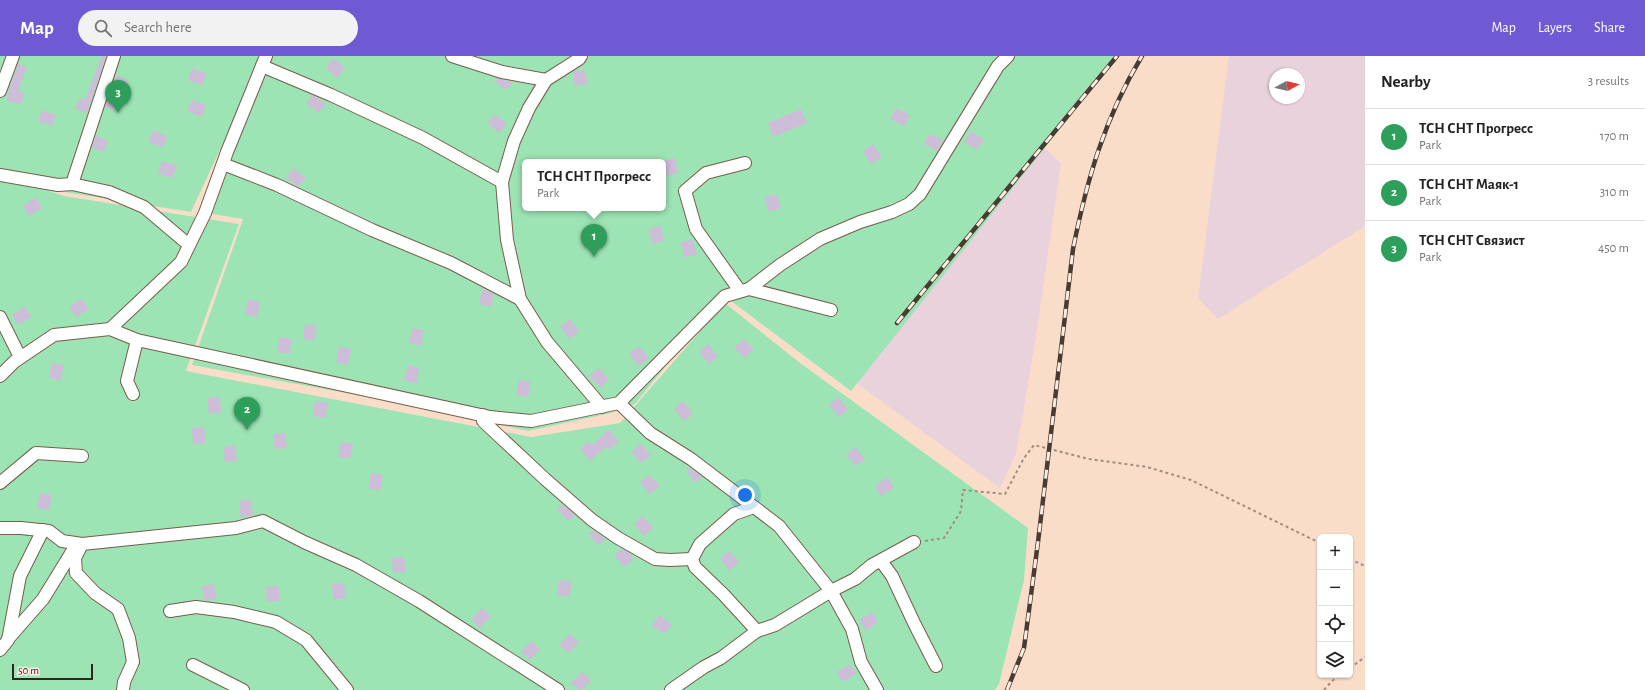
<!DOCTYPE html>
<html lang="en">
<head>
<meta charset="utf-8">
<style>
	:root { --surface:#fff; --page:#f2f2f2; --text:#222; --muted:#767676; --line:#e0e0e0; --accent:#705ad4 }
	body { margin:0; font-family:"Alegreya Sans",sans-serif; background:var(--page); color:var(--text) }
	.controls { position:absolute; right:12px; bottom:12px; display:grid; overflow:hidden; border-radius:6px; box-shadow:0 1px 3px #0004 }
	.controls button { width:36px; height:36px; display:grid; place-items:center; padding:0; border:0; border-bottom:1px solid var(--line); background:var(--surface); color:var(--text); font:20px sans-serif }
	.compass { position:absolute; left:1269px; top:12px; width:36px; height:36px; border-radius:50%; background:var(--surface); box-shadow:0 1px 3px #0004; rotate:82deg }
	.scale { position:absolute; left:12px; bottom:10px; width:81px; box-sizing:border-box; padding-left:4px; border:2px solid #31261f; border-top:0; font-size:11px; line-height:14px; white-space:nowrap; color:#31261f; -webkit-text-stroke:3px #feece1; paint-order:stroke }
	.you { position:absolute; left:745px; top:439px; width:14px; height:14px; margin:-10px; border:3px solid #fff; border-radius:50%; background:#1a73e8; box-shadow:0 0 0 6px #1a73e833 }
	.badge { display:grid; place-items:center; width:26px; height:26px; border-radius:50%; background:var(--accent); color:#fff; font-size:13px; font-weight:700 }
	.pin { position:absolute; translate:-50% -33px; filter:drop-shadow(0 1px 2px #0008) }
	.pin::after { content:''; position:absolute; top:21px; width:14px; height:12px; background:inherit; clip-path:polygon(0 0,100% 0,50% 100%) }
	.popup { position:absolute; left:522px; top:103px; width:144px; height:52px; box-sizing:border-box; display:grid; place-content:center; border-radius:6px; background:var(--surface); filter:drop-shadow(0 1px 3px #0005); font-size:13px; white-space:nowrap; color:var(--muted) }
	.popup b { font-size:15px; color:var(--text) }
	.popup::after { content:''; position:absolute; left:50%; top:100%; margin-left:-8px; border:8px solid transparent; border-top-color:var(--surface) }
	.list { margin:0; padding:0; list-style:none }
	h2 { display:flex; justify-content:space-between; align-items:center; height:52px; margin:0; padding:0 16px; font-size:17px }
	h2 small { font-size:13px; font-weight:400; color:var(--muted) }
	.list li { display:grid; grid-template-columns:26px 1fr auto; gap:12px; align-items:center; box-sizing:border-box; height:56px; padding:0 16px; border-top:1px solid var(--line) }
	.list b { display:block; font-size:15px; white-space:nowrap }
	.list p { margin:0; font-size:13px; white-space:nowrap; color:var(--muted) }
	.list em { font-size:13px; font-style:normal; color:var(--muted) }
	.icon { flex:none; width:22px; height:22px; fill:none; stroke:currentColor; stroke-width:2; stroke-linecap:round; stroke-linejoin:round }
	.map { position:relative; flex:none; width:1365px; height:634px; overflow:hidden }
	header { display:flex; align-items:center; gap:24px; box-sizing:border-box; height:56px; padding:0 20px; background:var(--accent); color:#fff }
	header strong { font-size:19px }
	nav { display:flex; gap:22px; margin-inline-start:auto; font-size:14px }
	.search { width:280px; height:36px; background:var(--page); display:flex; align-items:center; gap:10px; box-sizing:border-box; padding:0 14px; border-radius:22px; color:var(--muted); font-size:15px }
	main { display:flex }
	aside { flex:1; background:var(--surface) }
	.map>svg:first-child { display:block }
	.industrial { fill:#e9d2dc; fill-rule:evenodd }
	.green { fill:#9de4b4; fill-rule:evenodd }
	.building { fill:#cebdd8 }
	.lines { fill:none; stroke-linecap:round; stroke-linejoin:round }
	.minor-casing { stroke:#765d4c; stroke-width:14 }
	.path { stroke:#a38d7f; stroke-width:2; stroke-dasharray:3 3; stroke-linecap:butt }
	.minor { stroke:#fff; stroke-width:12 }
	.rail-casing { stroke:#483b32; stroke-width:4.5 }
	.rail { stroke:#feece1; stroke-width:3; stroke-dasharray:9; stroke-linecap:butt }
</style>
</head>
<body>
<header>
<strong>Map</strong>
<div class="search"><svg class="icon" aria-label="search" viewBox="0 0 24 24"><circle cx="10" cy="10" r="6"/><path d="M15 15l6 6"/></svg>Search here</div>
<nav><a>Map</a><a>Layers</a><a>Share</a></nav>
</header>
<main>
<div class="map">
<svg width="1365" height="634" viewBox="0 0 1365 634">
	<rect width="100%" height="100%" fill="#faddc9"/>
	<g class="industrial">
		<path d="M1229,0H1365V170L1218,263L1198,242ZM1275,18H1299V42H1275Z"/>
		<polygon points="1031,79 1061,107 1035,287 1016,398 1000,432 773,266"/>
	</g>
	<g class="green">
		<path d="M0,0H1118L851,335L723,239L635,348L611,357L528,375L368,341L192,309L243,163L200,156L231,70L191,156L70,137L0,115ZM525,106H663V152H525Z"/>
		<polygon points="0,119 64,140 239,168 186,315 531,381 620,367 725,247 800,307 1028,472 1024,524 999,628 995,634 0,634"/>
	</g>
	<g class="building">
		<polygon points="102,0 106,0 87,57 75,53 80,42 85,44"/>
		<polygon points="333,2 345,12 337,22 326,12"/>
		<polygon points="18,8 27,11 18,35 25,38 20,49 6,44"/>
		<polygon points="192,12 207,18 202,29 188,24"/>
		<polygon points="584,13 588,28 575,30 573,16"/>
		<polygon points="116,19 128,24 117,55 105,51"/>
		<polygon points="496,22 501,23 513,26 506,34 494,25"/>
		<polygon points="313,39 326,48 318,57 306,47"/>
		<polygon points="192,44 206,49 202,61 187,55"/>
		<polygon points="896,52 910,59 904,70 890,63"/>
		<polygon points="801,53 807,67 773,81 768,67"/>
		<polygon points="42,54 56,59 52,70 38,65"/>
		<polygon points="495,58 507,68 499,77 487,67"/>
		<polygon points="153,74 167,80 163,91 148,86"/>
		<polygon points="971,75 984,84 977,94 964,86"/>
		<polygon points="929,78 943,84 937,95 924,88"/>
		<polygon points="96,80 108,85 104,96 92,92"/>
		<polygon points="873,88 882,101 871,108 863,95"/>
		<polygon points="675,102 678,117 666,120 663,105"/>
		<polygon points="162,105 177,110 172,122 158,117"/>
		<polygon points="294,112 306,122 298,131 286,121"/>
		<polygon points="776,138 781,152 769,156 764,142"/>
		<polygon points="36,141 42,152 29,160 23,150"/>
		<polygon points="661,170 664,185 652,188 649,173"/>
		<polygon points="693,184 697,199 684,201 681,186"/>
		<polygon points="482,233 494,238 491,251 479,248"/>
		<polygon points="82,243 89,253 76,261 69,251"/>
		<polygon points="248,243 260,246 257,261 245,258"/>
		<polygon points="25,250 31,261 18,269 12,259"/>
		<polygon points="570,263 579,276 569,283 560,271"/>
		<polygon points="305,268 317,270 314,285 303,283"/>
		<polygon points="412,272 424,274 421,290 409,287"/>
		<polygon points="280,281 292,283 289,298 277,296"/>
		<polygon points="744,283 754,294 744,302 734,291"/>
		<polygon points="708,288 718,300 709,308 699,296"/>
		<polygon points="639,290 649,302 639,310 629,298"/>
		<polygon points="339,291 351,293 348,309 336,306"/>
		<polygon points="52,307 64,309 61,324 49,322"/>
		<polygon points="408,309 419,312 417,327 404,325"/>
		<polygon points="599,312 609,324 600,332 589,320"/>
		<polygon points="519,324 531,326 528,341 516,339"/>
		<polygon points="220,341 221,356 209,358 207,342"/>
		<polygon points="838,341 848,353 839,361 829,349"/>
		<polygon points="315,345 328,347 325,362 313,360"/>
		<polygon points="683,345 693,357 684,365 674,353"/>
		<polygon points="204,371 206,387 193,388 192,372"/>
		<polygon points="609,374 619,386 609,394 607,390 590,405 580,393 589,385 592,389"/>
		<polygon points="285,377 287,392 275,393 273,378"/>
		<polygon points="341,386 353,388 350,403 338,401"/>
		<polygon points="641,388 651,399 641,407 631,396"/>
		<polygon points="235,389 237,405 225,406 223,391"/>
		<polygon points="855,391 865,403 856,410 846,399"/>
		<polygon points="690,412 702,421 696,427 686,415"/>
		<polygon points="371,417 383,419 380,435 368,432"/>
		<polygon points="649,419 660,430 650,438 640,426"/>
		<polygon points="888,421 894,432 881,440 875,430"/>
		<polygon points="40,437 52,439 49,454 37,452"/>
		<polygon points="251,444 253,460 240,461 239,445"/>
		<polygon points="563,449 575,459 568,465 557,453"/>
		<polygon points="643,460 653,472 644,480 634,468"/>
		<polygon points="593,474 606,483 598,489 588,478"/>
		<polygon points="622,493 628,496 634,503 624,511 614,499"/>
		<polygon points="729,495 739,506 730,515 720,503"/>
		<polygon points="404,501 406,516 393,517 392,502"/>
		<polygon points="559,524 572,526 569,541 557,539"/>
		<polygon points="344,527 346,542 333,543 332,528"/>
		<polygon points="214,528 216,544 204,544 202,530"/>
		<polygon points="278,530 280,545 267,546 266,531"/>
		<polygon points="482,552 491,560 480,572 471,564"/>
		<polygon points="872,556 878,566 866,575 859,564"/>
		<polygon points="659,559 672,568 665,578 652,570"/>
		<polygon points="570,578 579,586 569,597 559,589"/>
		<polygon points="531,585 540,593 530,604 521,596"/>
		<polygon points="850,608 856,618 843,626 836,616"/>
		<polygon points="582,616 591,624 582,634 579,634 571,627"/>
	</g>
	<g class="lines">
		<defs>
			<g id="minor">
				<polyline points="452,0 502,16 546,24 579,3 581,0"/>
				<polyline points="262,10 331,39 423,82 502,126"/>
				<polyline points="546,24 529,52 514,85 502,126 507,184 520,243 547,286 602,351"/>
				<polyline points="0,35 13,0"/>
				<polyline points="223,108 277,129 372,174 451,207 520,243"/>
				<polyline points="0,119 58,129 72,128 109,136 144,151 189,189"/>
				<polyline points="72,128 114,0"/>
				<polyline points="749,233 780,209 820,183 860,166 892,156 909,148 920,138 987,28 998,10 1008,0"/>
				<polyline points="740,235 696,173 685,135 706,117 745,107"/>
				<polyline points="0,261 20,301"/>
				<polyline points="110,273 181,206 205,157 227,96 266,0"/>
				<polyline points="0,320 14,306 54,279 110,273 137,284 490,361 531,365 619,347 725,240 749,233 831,254"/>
				<polyline points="133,338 127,325 137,284"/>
				<polyline points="619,347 650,377 691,403 779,470 831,535 852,573 861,606 877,634"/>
				<polyline points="483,359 483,365 545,423 592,464 618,482 655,503 670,504 692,503"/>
				<polyline points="0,427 36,397 82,400"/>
				<polyline points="0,472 21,472 49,475 62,485 82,488 236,472 263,465 304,486 356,509 419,545 558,634"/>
				<polyline points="82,488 75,502 76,517 95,537 118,553 129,582 133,606 124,626 123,634"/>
				<polyline points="881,505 892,520 915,569 936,610"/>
				<polyline points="170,555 196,551 234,556 276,566 306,584 347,634"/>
				<polyline points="757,575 775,569 831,535 855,523 872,509 914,486"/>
				<polyline points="8,583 43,543 75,491"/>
				<polyline points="0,594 8,584 20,520 43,474"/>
				<polyline points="193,609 243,634"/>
				<polyline points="671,634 704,611 721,602 757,575 724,539 695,511 692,503 700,488 734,458 754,451"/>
			</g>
		</defs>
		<use href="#minor" class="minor-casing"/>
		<g class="path">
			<polyline points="925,485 944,482 961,455 963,434 1005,438 1024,402 1034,389 1089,403 1147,411 1191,424 1320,487"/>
			<polyline points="1350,503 1365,510"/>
			<polyline points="1350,612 1365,601"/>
			<polyline points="1324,634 1332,625 1340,619"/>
		</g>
		<use href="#minor" class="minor"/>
		<defs>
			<g id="rail">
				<polyline points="897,267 1117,0"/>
				<path d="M1007,634L1024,592L1038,486L1073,193C1087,123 1105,61 1142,0"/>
			</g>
		</defs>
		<use href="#rail" class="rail-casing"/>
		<use href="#rail" class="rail"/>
	</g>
</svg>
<div class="controls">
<button>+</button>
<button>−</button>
<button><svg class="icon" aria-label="locate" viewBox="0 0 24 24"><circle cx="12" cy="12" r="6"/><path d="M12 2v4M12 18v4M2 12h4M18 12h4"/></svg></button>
<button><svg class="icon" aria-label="layers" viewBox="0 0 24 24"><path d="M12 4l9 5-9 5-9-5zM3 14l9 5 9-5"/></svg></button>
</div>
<svg class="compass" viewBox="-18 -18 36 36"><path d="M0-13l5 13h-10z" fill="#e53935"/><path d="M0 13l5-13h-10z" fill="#767676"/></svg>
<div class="scale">50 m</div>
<div class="you"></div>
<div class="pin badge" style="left:594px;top:201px;background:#2e9e5b">1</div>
<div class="popup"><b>ТСН СНТ Прогресс</b>Park</div>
<div class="pin badge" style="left:247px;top:374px;background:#2e9e5b">2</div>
<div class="pin badge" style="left:118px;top:57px;background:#2e9e5b">3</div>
</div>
<aside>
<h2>Nearby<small>3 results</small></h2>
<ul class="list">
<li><span class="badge" style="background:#2e9e5b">1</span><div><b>ТСН СНТ Прогресс</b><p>Park</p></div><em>170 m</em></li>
<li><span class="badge" style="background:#2e9e5b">2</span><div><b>ТСН СНТ Маяк-1</b><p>Park</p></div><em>310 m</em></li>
<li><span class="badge" style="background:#2e9e5b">3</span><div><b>ТСН СНТ Связист</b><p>Park</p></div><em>450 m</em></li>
</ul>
</aside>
</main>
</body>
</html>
